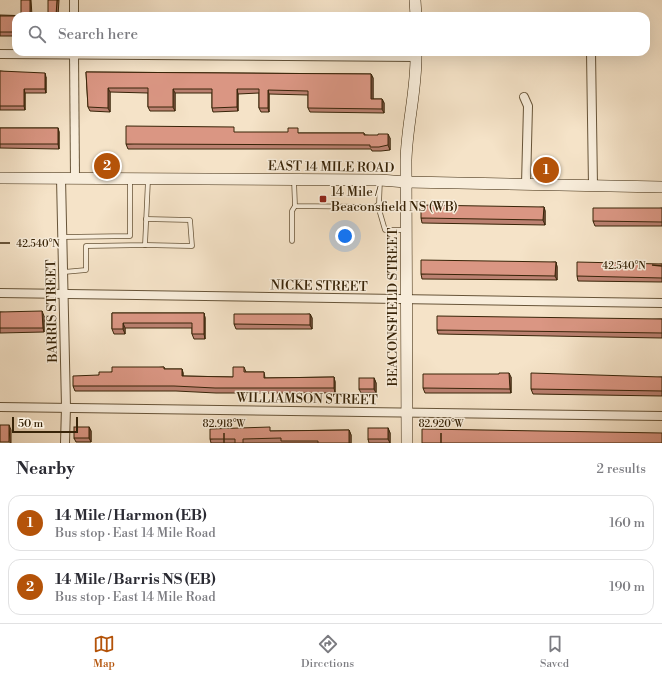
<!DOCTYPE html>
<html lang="en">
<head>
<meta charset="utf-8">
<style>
	:root { --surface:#fff; --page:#f7f7f7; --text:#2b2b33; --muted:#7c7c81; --line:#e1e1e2; --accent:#b45309 }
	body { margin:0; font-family:"Libre Bodoni",serif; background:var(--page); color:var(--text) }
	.scale { position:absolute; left:12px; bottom:10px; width:66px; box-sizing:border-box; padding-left:4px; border:2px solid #382408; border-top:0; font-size:11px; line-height:14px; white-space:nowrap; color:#382408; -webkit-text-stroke:3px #f8eddb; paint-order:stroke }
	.you { position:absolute; left:345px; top:236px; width:14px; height:14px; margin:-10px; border:3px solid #fff; border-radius:50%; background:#1a73e8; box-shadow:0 0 0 6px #1a73e833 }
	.badge { display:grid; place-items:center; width:26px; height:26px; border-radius:50%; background:var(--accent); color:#fff; font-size:13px; font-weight:700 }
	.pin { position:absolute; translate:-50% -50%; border:2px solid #fff; box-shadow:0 1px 4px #0006 }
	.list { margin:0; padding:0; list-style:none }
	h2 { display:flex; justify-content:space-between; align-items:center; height:52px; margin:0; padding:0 16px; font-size:17px }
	h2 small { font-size:13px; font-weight:400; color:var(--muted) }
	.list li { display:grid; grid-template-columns:26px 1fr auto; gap:12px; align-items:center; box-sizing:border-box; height:56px; margin:0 8px 8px; padding:0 8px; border:1px solid var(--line); border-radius:12px }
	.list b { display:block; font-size:15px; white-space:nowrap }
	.list p { margin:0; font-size:13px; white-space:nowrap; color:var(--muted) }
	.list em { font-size:13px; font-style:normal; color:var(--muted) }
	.icon { flex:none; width:22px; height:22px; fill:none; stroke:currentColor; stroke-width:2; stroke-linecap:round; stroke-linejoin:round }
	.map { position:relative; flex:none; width:662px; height:443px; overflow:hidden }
	.search { position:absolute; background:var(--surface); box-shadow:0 4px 16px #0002; left:12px; right:12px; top:12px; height:44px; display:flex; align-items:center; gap:10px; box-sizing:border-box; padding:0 14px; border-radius:12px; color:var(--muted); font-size:15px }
	.sheet { height:180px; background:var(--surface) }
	nav { display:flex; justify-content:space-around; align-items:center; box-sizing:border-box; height:56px; border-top:1px solid var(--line); background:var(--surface); font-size:11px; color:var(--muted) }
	nav a { display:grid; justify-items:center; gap:2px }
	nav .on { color:var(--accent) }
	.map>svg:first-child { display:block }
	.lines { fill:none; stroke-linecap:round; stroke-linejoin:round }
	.lane-casing { stroke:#675438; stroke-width:5.5 }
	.street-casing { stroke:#675438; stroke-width:10 }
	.secondary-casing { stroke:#382408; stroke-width:12 }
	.lane { stroke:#f8eddb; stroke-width:4 }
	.street { stroke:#f8eddb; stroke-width:8 }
	.secondary { stroke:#f8eddb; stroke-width:11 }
	.wall { fill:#bb8171; stroke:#382408 }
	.shaded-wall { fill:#99695c; stroke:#382408 }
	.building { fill:#da9683; stroke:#382408 }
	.ticks { fill:none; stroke:#382408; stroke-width:1.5 }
	.poi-dot { fill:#8f2418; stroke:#f8eddb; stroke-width:1.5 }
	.labels { text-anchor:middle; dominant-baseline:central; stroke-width:3; stroke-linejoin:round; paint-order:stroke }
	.street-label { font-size:13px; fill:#382408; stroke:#f8eddb }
	.poi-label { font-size:13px; fill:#382408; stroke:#f8eddb; text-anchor:start }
	.ticks-label { font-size:10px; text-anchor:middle; fill:#382408; stroke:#f8eddb; stroke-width:3; stroke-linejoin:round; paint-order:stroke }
</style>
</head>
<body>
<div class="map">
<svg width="662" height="443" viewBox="0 0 662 443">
	<rect width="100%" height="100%" fill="#f5e3c8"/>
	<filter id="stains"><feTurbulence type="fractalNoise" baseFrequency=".005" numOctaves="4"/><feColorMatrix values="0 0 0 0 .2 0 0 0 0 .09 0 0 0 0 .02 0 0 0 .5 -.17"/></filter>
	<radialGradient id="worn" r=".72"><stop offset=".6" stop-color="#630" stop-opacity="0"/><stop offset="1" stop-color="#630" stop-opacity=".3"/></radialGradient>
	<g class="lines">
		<defs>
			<g id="lane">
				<polyline points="294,180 295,206 375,207 379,204 380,180"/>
				<polyline points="378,206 385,230 405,230"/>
				<polyline points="63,237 130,236 130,180"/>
				<polyline points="292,241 292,211 295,206"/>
				<polyline points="145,245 192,246 190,220 146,219"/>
				<polyline points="64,272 86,270 86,246 145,245 148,180"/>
			</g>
			<g id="street">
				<polyline points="74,16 74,0"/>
				<polyline points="74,52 75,178"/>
				<polyline points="591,52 593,186"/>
				<polyline points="0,54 416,57"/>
				<polyline points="524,97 528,106 526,184"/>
				<polyline points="61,178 66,407 65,443"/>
				<polyline points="0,293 662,303"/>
				<polyline points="0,407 662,416"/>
			</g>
			<g id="secondary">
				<polyline points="415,0 416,16"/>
				<polyline points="0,178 380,180 406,182 662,187"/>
				<path d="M407,443L406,160C407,123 417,89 416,52"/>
			</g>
		</defs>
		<use href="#lane" class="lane-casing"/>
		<use href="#street" class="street-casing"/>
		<use href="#secondary" class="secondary-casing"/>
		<use href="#lane" class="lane"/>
		<use href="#street" class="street"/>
		<use href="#secondary" class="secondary"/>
	</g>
	<g class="wall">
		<polygon points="0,15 32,16 16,16 16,36 0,36"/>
		<polygon points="0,71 46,77 46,93 25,93 25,110 0,110"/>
		<polygon points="86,72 371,74 373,78 373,99 382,99 384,103 384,113 310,112 308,108 308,95 269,94 269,112 261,112 259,108 259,93 238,94 238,111 213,112 212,108 212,93 175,93 175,111 150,111 148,107 148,93 110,92 110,112 90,111 88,107"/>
		<polygon points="0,128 58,128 59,132 59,149 0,148"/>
		<polygon points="300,133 364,133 365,135 390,138 390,150 381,151 372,151 371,149 128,149 126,144"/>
		<polygon points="544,207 545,211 545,225 422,223 421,218"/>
		<polygon points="662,208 662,226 595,226 593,221"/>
		<polygon points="556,262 557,267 557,280 422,279 421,274"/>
		<polygon points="662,264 662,282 578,281 577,276"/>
		<polygon points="0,312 44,316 44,332 0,333"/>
		<polygon points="112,313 204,313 205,318 205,339 194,339 192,334 192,328 125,328 125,334 114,334 112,329"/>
		<polygon points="310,314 312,318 312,329 236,329 234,324"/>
		<polygon points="662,319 662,338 438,334 437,330"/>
		<polygon points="164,367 165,369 182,369 183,373 183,376 233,377 244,367 246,372 264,372 265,378 334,377 335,382 335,393 216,393 176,391 75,391 73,386 99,375 112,372"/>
		<polygon points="511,377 511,393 425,393 423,388"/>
		<polygon points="662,377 662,396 533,394 531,389"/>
		<polygon points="374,378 376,383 376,393 361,393 359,389"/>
		<polygon points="89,427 91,431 91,442 76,442 74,438"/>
		<polygon points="388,428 390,433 390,443 369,443 368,439"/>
		<polygon points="349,430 351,435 351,443 211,443 210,439 271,431"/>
	</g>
	<g class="shaded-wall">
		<polygon points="30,0 31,0 32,16 30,16"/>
		<polygon points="57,0 59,0 58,16 56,16"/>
		<polygon points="45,73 46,77 46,93 45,89"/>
		<polygon points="371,74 373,78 373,103 371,99"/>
		<polygon points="108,88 110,92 110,112 108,108"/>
		<polygon points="24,89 25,93 25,110 24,106"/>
		<polygon points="173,89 175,93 175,111 173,107"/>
		<polygon points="237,89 238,94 238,111 237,107"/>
		<polygon points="268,90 269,94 269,112 268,108"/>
		<polygon points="382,99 384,103 384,113 382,109"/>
		<polygon points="58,128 59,132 59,149 58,144"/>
		<polygon points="388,134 390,138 390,150 388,145"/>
		<polygon points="544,207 545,211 545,225 543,220"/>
		<polygon points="556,262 557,267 557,280 555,276"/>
		<polygon points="42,311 44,316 44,332 43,328"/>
		<polygon points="204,313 205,318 205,339 204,334"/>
		<polygon points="310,314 312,318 312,329 310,325"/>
		<polygon points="123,323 125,328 125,334 123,329"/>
		<polygon points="182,369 183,373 183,380 182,376"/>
		<polygon points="509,373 511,377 511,393 510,389"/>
		<polygon points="334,377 335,382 335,393 334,388"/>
		<polygon points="374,378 376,383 376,393 374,389"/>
		<polygon points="9,425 11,430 11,443 10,443"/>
		<polygon points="89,427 91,431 91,442 89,438"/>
		<polygon points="388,428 390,433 390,443 388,439"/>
		<polygon points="349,430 351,435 351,443 349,443"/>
	</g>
	<g class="building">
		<polygon points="21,0 30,0 30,16 16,16 16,32 0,32 0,16 21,16"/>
		<polygon points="48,0 57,0 56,16 48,16"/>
		<rect x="230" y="14" width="74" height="2"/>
		<rect x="325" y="15" width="10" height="1"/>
		<polygon points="0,71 45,73 45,89 24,89 24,106 0,106"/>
		<polygon points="86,72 371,74 371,99 382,99 382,109 308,108 308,91 268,90 268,108 259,108 259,89 237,89 237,107 212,108 212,89 173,89 173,107 148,107 148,88 108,88 108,108 88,107"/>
		<polygon points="126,126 234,127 234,132 288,132 288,128 298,128 298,133 364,133 364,135 378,135 378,134 388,134 388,145 379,147 370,147 370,145 126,144"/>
		<rect x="0" y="128" width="58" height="16"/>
		<polygon points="421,205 544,207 543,220 421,218"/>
		<polygon points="593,208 662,208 662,222 593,221"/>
		<polygon points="421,260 556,262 555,276 421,274"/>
		<polygon points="577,262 662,264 662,278 577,276"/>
		<polygon points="42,311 43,328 0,328 0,312"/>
		<polygon points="112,313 204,313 204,334 192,334 192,323 123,323 123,329 112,329"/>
		<polygon points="234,314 310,314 310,325 234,324"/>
		<polygon points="437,316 662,319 662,333 437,330"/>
		<polygon points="112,367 164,367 164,369 182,369 182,376 233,377 233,367 244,367 244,372 264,372 264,378 334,377 334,388 215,388 174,386 73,386 73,376 99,375 99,372 112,372"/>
		<polygon points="499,373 509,373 510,389 423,388 423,374 499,374"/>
		<polygon points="531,373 662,377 662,391 531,389"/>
		<rect x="359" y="378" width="15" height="11"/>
		<rect x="0" y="425" width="9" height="17"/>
		<rect x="74" y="427" width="15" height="11"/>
		<polygon points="270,427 270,431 349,430 349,443 318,443 318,441 281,441 281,438 243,439 243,443 235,443 235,439 210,439 210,429"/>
		<rect x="368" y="428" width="20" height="11"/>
		<polygon points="422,429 662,433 662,443 422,443"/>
	</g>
	<path class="ticks" d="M0,243H10M652,265L662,266M224,443V433M441,443V433"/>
	<rect class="poi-dot" x="319" y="195" width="8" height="8" rx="2"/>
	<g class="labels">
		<g class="street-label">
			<text transform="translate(331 167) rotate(1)">EAST 14 MILE ROAD</text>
			<text transform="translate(319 286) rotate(1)">NICKE STREET</text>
			<text transform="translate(393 307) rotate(-90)">BEACONSFIELD STREET</text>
			<text transform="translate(52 311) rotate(-91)">BARRIS STREET</text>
			<text transform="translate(307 399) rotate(1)">WILLIAMSON STREET</text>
		</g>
		<g class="poi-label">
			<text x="331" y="192">14 Mile /<tspan x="331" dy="15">Beaconsfield NS (WB)</tspan></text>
		</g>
	</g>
	<g class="ticks-label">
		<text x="38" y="247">42.540°N</text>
		<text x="624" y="269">42.540°N</text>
		<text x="224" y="427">82.918°W</text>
		<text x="441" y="427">82.920°W</text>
	</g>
	<rect width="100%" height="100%" filter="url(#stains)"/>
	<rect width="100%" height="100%" fill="url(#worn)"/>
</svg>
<div class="scale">50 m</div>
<div class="you"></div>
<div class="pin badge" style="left:546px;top:170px">1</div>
<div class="pin badge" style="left:107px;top:166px">2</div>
<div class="search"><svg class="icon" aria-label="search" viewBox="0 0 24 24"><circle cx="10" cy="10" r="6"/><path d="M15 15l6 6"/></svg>Search here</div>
</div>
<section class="sheet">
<h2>Nearby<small>2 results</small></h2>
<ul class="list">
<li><span class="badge">1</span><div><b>14 Mile / Harmon (EB)</b><p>Bus stop · East 14 Mile Road</p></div><em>160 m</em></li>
<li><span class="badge">2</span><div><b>14 Mile / Barris NS (EB)</b><p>Bus stop · East 14 Mile Road</p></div><em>190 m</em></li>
</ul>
</section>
<nav>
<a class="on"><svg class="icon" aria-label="map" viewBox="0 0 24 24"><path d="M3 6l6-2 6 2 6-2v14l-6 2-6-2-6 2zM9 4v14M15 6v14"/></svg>Map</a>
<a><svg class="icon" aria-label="directions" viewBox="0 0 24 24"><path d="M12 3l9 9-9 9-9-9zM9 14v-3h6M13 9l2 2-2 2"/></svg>Directions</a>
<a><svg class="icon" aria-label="saved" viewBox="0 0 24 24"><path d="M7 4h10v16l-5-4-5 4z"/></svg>Saved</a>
</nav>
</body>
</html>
